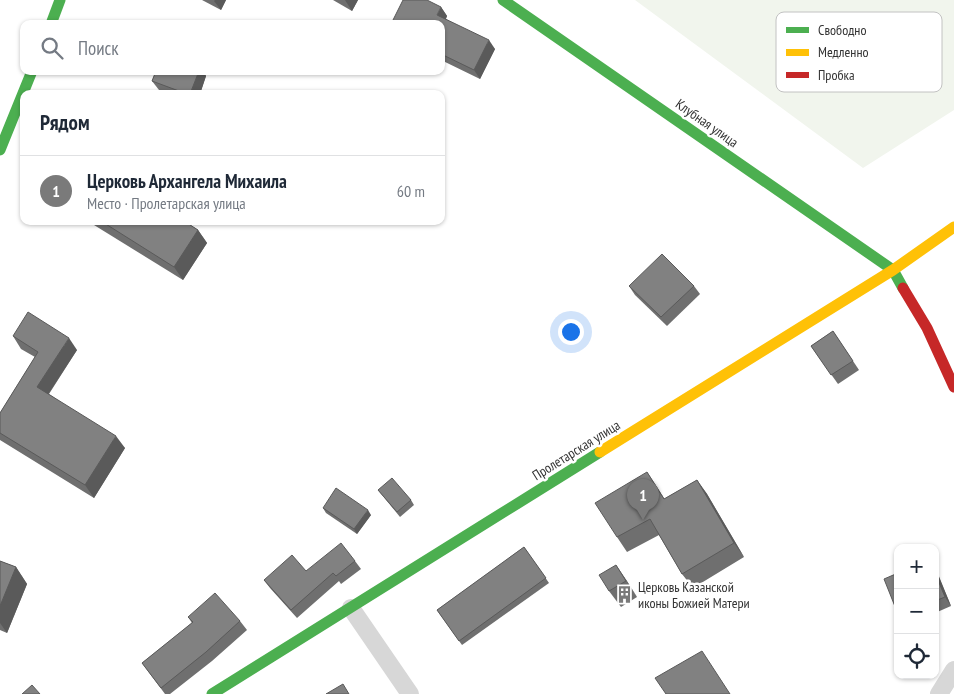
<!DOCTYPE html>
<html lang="ru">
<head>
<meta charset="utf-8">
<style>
	:root { --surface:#fff; --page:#f6f6f7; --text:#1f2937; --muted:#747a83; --line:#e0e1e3; --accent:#7a7a7a }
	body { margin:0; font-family:"PT Sans Narrow",sans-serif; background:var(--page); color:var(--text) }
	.controls { position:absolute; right:15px; bottom:15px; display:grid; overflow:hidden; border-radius:10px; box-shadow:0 1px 4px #0004 }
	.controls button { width:45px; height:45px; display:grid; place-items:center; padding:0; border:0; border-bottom:1px solid var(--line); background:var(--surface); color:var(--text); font:25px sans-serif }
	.you { position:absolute; left:570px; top:331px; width:18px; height:18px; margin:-12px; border:4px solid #fff; border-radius:50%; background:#1a73e8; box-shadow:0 0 0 8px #1a73e833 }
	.badge { display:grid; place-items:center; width:32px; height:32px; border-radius:50%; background:var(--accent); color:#fff; font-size:16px; font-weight:700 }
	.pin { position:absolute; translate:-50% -41px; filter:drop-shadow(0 1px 2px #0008) }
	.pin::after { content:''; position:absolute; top:26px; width:18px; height:15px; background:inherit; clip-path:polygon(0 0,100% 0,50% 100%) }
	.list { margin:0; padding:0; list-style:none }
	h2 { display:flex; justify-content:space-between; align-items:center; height:65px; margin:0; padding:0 20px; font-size:21px }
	h2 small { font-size:16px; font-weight:400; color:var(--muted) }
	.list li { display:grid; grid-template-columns:32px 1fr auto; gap:15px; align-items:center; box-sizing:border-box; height:70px; padding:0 20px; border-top:1px solid var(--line) }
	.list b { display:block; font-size:19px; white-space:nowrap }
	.list p { margin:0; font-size:16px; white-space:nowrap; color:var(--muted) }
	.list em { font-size:16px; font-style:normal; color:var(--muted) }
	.icon { flex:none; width:28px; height:28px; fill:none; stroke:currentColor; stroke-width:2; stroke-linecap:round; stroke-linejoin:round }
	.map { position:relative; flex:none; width:954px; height:694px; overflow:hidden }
	.search { position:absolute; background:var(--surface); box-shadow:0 1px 4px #0004; left:20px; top:20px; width:425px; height:55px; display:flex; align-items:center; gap:12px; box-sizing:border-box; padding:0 18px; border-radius:10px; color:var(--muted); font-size:19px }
	.panel { position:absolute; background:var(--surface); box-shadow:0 1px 4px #0004; left:20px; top:90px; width:425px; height:135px; border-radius:10px }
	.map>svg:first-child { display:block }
	.green { fill:#f1f5ed }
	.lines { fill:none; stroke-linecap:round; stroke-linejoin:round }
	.street { stroke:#d7d7d7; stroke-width:18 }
	.fast { stroke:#4caf50; stroke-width:11 }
	.slow { stroke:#ffc107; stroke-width:11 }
	.jam { stroke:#c62828; stroke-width:11 }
	.wall { fill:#6f6f6f }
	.shaded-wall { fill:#5a5a5a }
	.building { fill:#818181; stroke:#5a5a5a }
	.labels { text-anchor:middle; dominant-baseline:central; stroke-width:5; stroke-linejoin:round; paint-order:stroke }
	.street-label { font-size:14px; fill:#333; stroke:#fff }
	.poi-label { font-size:14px; fill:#333; stroke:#fff; text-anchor:start }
	.key { fill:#fff; stroke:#c2c2c2; stroke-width:1 }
	.key-label { font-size:14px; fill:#333 }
</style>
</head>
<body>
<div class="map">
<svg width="954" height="694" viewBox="0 0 954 694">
	<rect width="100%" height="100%" fill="#fff"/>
	<polygon class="green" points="635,0 954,0 954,110 863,168"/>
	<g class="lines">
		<g class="street">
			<polyline points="351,608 410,694"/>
			<polyline points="939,694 954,670"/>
		</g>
		<g class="fast">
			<polyline points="503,0 893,270 903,288"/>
			<polyline points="51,24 60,0"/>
			<polyline points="0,150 32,71"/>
			<polyline points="212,694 600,452"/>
		</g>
		<polyline class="slow" points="600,452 893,270 954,227"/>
		<polyline class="jam" points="903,288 927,328 954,387"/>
	</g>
	<g class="wall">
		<polygon points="202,0 226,0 221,10"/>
		<polygon points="333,0 358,0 352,11"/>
		<polygon points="441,7 447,16 446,19 495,49 480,79 441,60"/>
		<polygon points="156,71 203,71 206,76 200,94 170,94 159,90 152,81"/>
		<polygon points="92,221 184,221 198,230 207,243 183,280 94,225"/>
		<polygon points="629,286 694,286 700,294 667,326 635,295"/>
		<polygon points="833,331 859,370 838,384 811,346"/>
		<polygon points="13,336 77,350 49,394 125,448 94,498 0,440 0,413 35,357 21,349"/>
		<polygon points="647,472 664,499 697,480 707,494 744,557 693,588 682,574 659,535 627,552 617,537"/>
		<polygon points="378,490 411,500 414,505 400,517"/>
		<polygon points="323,508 371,515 357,534 326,513"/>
		<polygon points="524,547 549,583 462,645 437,610"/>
		<polygon points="0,561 16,567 27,584 7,633 0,630"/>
		<polygon points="355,561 361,569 341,584 339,581 297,618 270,588 264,580"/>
		<polygon points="616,565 637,597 621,607 609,591"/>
		<polygon points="935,568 951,606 935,613"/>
		<polygon points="188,617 240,621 247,630 212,661 170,694 165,694 142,663 192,623"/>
	</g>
	<g class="shaded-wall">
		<polygon points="215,0 226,0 221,10 214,1"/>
		<polygon points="345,0 358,0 352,11"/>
		<polygon points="441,7 447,16 443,24 437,15"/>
		<polygon points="489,40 495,49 480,79 474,70"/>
		<polygon points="199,71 203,71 206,76 200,94 190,94"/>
		<polygon points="198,230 207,243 183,280 174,267"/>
		<polygon points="69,338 77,350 45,399 37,387"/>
		<polygon points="116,436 125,448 94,498 85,485"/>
		<polygon points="647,472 657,487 674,514 664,499"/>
		<polygon points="697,480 707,494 744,557 734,543"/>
		<polygon points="368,510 371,515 357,534 354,529"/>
		<polygon points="616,565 627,581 637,597 626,581"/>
		<polygon points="16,567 27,584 7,633 0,623 0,606"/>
		<polygon points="935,568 936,569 951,606 945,597 935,573"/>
	</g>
	<g class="building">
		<polygon points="403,0 427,0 441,7 437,15 489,40 474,70 441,54 441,24 391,24"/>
		<polygon points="156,71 199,71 190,94 187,94 152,81"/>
		<polygon points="101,221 184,221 198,230 174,267"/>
		<polygon points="662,254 694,286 661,317 629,286"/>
		<polygon points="28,312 69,338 37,387 116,436 85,485 0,433 0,413 38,352 13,336"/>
		<polygon points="833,331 853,361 831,375 811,346"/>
		<polygon points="647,472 664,499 697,480 734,543 682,574 650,519 617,537 595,503"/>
		<polygon points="392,478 411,500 397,512 378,490"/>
		<polygon points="336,488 368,510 354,529 323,508"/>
		<polygon points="341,543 355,561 336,576 333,573 291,610 264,580 292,555 306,571"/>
		<polygon points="524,547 546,578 459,641 437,610"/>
		<polygon points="0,561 16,567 0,606"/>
		<polygon points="616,565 626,581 609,591 599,575"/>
		<polygon points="898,573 898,614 884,579"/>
		<polygon points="935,573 945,597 935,601"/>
		<polygon points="215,593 240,621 206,652 161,688 142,663 193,622 188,617"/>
		<polygon points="702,651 730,694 666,694 655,678"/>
		<polygon points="343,684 349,694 326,694"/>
		<polygon points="32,685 40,694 22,694"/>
	</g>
	<defs>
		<symbol id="building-bare" viewBox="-9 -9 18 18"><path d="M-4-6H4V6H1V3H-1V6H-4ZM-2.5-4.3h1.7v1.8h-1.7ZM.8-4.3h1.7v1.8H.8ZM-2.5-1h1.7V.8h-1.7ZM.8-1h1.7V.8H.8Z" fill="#7a7a7a" stroke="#fff" stroke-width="2.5" paint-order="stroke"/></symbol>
	</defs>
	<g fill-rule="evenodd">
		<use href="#building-bare" x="612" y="582" width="25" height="25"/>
	</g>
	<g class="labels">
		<g class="street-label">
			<text transform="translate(707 123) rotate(35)">Клубная улица</text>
			<text transform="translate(576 450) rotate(-32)">Пролетарская улица</text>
		</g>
		<g class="poi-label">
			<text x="638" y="587">Церковь Казанской<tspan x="638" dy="16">иконы Божией Матери</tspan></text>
		</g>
	</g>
	<rect x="776" y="12" width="166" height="80" rx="8" class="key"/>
	<rect x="786" y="27" width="23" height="6" fill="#4caf50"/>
	<rect x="786" y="49" width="23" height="7" fill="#ffc107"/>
	<rect x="786" y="72" width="23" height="6" fill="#c62828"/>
	<g class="key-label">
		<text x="818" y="35">Свободно</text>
		<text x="818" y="57">Медленно</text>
		<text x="818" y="80">Пробка</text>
	</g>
</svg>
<div class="controls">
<button>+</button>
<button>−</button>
<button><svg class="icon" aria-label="locate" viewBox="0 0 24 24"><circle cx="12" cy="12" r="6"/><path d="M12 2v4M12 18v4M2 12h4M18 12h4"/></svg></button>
</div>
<div class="you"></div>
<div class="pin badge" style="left:643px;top:520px">1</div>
<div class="search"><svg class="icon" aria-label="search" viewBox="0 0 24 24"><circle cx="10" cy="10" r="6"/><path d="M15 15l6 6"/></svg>Поиск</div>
<section class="panel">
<h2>Рядом<small></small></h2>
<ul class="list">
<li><span class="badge">1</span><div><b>Церковь Архангела Михаила</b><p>Место · Пролетарская улица</p></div><em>60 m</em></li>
</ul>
</section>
</div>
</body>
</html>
